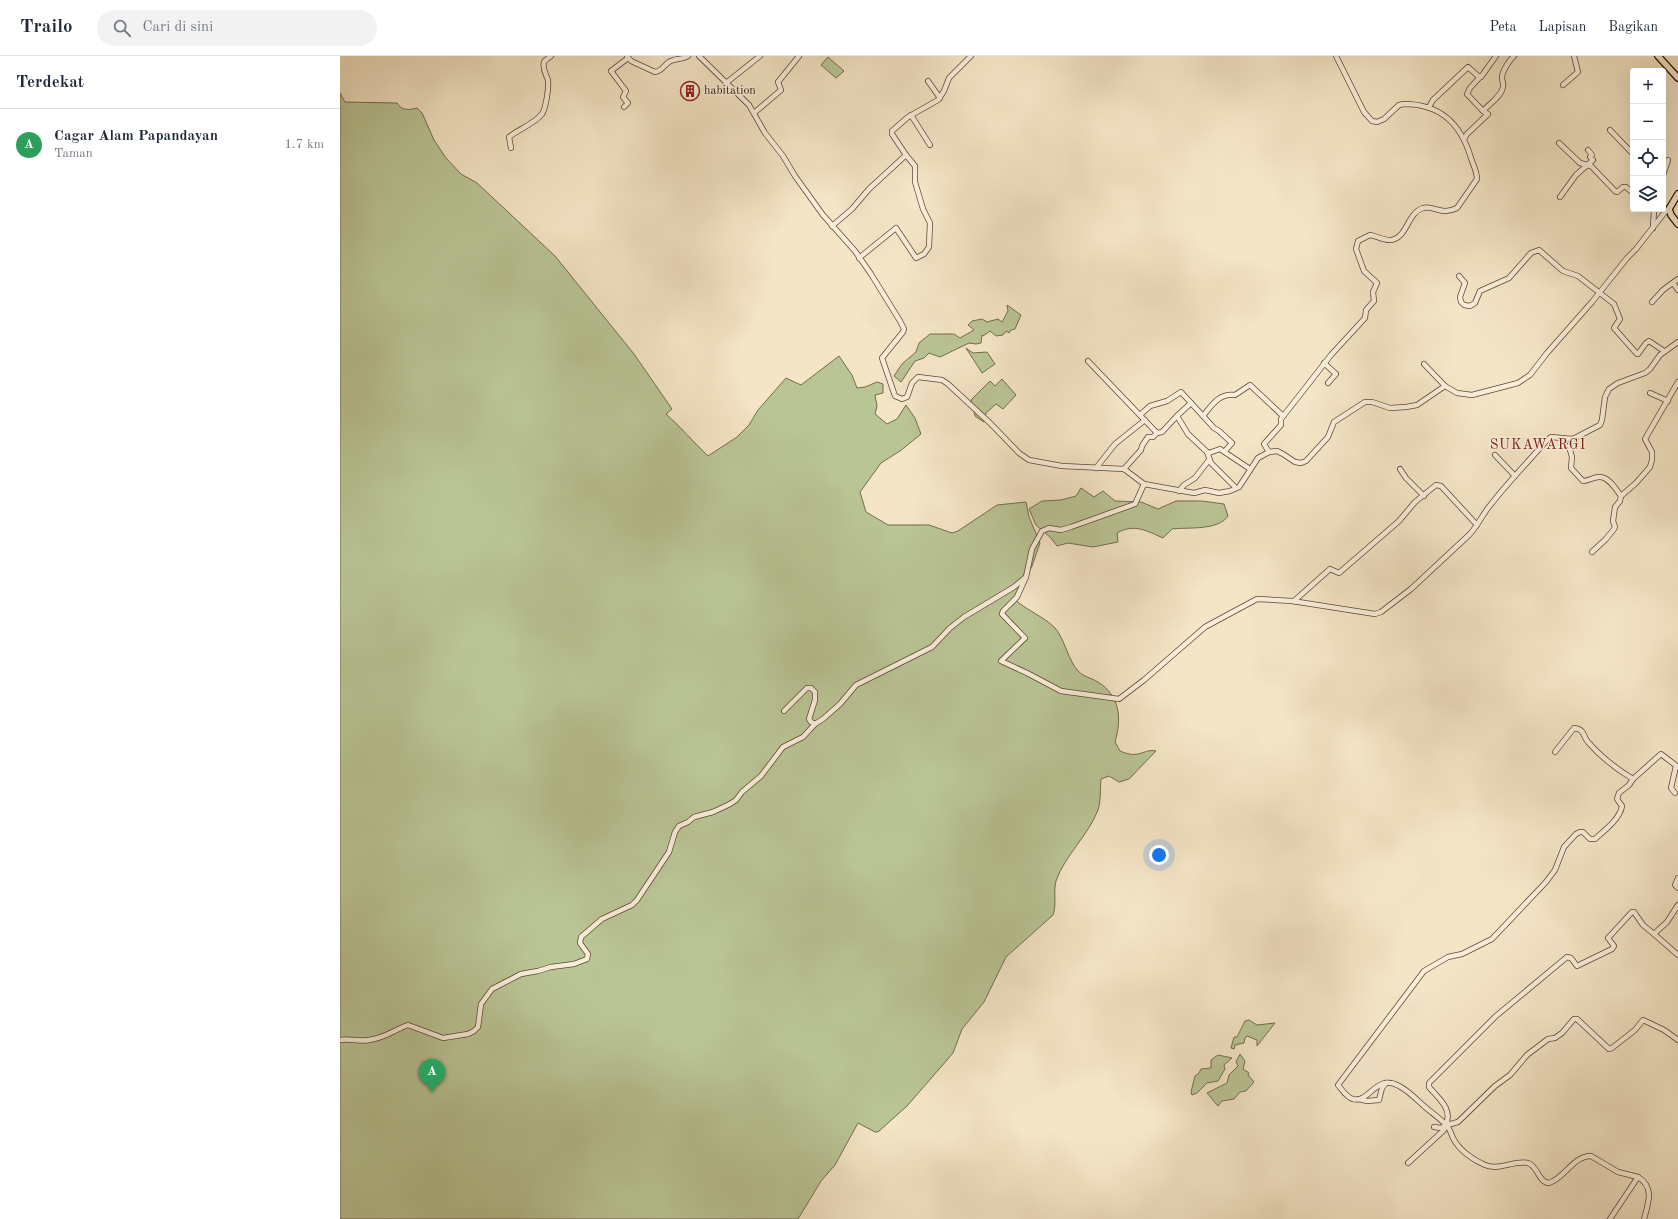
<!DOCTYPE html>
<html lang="id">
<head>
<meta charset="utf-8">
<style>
	:root { --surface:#fff; --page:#f2f2f3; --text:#1f2937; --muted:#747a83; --line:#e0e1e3; --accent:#d93025 }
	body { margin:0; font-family:"Old Standard TT",serif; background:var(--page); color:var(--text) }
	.controls { position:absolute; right:12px; top:12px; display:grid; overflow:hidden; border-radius:4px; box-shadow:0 4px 16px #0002 }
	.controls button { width:36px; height:36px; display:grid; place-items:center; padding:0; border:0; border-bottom:1px solid var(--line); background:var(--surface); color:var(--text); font:20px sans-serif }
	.you { position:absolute; left:819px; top:799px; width:14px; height:14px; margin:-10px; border:3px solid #fff; border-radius:50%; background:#1a73e8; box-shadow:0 0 0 6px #1a73e833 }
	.badge { display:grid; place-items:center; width:26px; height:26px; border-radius:50%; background:var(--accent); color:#fff; font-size:13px; font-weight:700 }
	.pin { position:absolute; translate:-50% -33px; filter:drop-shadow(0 1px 2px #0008) }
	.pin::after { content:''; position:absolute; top:21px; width:14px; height:12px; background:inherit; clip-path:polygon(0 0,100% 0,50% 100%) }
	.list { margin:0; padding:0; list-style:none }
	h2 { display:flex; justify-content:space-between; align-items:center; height:52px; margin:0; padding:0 16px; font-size:17px }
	h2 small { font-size:13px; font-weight:400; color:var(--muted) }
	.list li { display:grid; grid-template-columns:26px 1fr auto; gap:12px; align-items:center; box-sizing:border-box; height:72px; padding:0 16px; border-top:1px solid var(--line) }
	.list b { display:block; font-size:15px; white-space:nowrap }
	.list p { margin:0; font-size:13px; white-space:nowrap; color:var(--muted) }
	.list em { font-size:13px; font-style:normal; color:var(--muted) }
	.icon { flex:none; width:22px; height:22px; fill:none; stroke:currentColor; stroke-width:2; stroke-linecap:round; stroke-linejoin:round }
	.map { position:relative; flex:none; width:1338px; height:1163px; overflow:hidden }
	header { display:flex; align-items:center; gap:24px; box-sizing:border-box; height:56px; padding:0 20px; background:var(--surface); border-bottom:1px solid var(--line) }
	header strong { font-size:19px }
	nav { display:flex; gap:22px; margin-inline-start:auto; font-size:14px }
	.search { width:280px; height:36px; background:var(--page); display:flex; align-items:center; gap:10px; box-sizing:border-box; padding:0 14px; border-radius:22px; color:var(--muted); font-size:15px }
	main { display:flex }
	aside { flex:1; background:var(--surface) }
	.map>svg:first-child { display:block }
	.green { fill:#bac596; stroke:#736b4b }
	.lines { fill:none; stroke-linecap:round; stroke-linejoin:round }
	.minor-casing { stroke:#5e4632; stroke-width:6 }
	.major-casing { stroke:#2c1100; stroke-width:8 }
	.minor { stroke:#f8eeda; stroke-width:4.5 }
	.major { stroke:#f4e5c6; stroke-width:5.5 }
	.labels { text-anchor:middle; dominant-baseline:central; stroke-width:3; stroke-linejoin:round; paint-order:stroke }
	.poi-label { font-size:12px; fill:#2c1100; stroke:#f8eeda; text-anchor:start }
	.quarter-label { font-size:14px; letter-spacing:1px; fill:#7a1f14; stroke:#f8eeda }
</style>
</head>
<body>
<header>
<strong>Trailo</strong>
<div class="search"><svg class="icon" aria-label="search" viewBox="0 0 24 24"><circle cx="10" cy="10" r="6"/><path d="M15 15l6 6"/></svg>Cari di sini</div>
<nav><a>Peta</a><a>Lapisan</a><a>Bagikan</a></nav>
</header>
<main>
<aside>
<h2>Terdekat<small></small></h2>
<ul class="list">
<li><span class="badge" style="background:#2e9e5b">A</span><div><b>Cagar Alam Papandayan</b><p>Taman</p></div><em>1.7 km</em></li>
</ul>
</aside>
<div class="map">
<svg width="1338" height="1163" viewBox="0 0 1338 1163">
	<rect width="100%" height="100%" fill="#f4e5c6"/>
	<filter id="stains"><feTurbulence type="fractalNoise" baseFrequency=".005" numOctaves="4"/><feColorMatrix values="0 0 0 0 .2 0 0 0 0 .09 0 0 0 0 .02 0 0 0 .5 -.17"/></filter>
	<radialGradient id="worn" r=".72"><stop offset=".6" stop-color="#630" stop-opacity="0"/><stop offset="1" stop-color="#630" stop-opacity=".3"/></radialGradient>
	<g class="green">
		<polygon points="488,1 504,15 496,22 481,9"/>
		<path d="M0,37L5,46L57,47C62,55 69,54 77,52L82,57L94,84L106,102L121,118L137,127L215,200L294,298L332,353L326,358C341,371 353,386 368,400L397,381L409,369L418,354L446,322L461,329L499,300L512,319L517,332L525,331L537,326L543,328V337L535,339L537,350L535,358L547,368L557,363L566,349L575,362L581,378L560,395L541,407L520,436L526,456L548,469H589L612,477L618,475L657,449L686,446L689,461L700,487L692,510L675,543L679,547C691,556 705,562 715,572C725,583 728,605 739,616C744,621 752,622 758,626C780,640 782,662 775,686L780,695C800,704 804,692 816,695L789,723L779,726L769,720L761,723C760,733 761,745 758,754C748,780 725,799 716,825C713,836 717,848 713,859L666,901L644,946L622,973L613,997L567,1050L538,1076H535L518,1067L495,1109L481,1125L458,1163H0Z"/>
		<polygon points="667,249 681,259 675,273 671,274 669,277 666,275 663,279 656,280 650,275 643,280 642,279 641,287 636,288 629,287 600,301 589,297 584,302 575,305 561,326 554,320 562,308 576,296 579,287 590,278 614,278 620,282 634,274 628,269 632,265 642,263 647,266 658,263 662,266 668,255"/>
		<polygon points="626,292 633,297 647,296 655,308 642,317"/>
		<polygon points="662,323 676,339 663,353 656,348 646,357 644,366 635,360 631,344 650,325 655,330"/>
		<path d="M741,432L754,441L763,435L775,445L801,446L818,453L836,445H862L884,448L888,460C878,475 848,471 832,473L823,482C807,475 794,467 777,477L778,486L753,491L728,487L717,490L711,482L696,469L689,453L702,445L721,444L736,440Z"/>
		<polygon points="909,964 917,969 935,967 917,990 917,984 907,980 905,982 904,987 895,989 894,993 891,992 894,981 897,981 905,965"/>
		<polygon points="900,998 905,1005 903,1013 909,1017 908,1019 914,1026 906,1035 900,1036 894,1043 882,1045 878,1050 867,1037 887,1027 889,1019 898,1010 896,1006"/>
		<polygon points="878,999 892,1002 884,1009 885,1013 878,1025 867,1027 857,1037 852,1039 851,1036 855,1020 859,1017 861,1013 871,1012 871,1004"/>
	</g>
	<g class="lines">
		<defs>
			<g id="minor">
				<path d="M287,0L291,5L315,16C322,15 324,9 329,6C335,2 342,4 348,0"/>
				<polyline points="359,0 409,49 425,77 443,100 455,120 483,159 515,195 531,218 560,265 564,273 563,276 542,302 555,340 562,343 567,341 572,327 578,321 602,324 608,328 650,367 679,397 689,404 722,410 784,413 804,428"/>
				<polyline points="1140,21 1130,32 1127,38 1143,55"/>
				<polyline points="588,25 600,42"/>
				<polyline points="386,27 420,0"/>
				<polyline points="1223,29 1238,16 1234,0"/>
				<polyline points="284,51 288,47 283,41 286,35 271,15 288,2"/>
				<polyline points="1089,51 1093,44 1127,12 1128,11 1138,20 1141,21 1156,0"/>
				<polyline points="414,57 441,34 438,26 459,0"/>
				<polyline points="571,59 590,89"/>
				<polyline points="1270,74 1293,98"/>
				<path d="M1124,83L1127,78L1148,58L1143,55C1150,47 1161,41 1163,31C1164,28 1162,25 1162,22C1162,15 1169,5 1174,0"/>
				<polyline points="1219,87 1240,107 1251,110 1275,135 1277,136 1283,131 1286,131 1293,137"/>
				<path d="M171,92L169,81C179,73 194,68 202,58C206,52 209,31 208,24C206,18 202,13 204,6C205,4 209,2 211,0"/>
				<polyline points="1323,119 1328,104"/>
				<polyline points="1220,141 1236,119 1253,104 1250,101 1252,99 1248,94"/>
				<polyline points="492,170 512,153 529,133 566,99 552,78 552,75 568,61 598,44 604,35 609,22 631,0"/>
				<polyline points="1313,172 1314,153"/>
				<polyline points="519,202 556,172 576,202 584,198 589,191 590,167 583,153 575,126 575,110 566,99"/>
				<polyline points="1119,220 1125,227 1120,241 1121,246 1124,249 1130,250 1135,247 1140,235 1169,222 1191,197 1199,194 1223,215 1238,220 1274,248 1280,263 1274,272 1297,298 1298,298 1306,287 1309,285 1324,295"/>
				<polyline points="1333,227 1338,234"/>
				<polyline points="1312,246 1323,234 1338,223"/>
				<polyline points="748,305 817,377 822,376 837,360 848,378 867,396 869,397 880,393 910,413"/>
				<polyline points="984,307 996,318 988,327"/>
				<polyline points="1084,308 1105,330"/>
				<polyline points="1310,337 1328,345"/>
				<polyline points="800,359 810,350 827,345 841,336 874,372 879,375 892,387 885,395"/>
				<polyline points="837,360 851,347"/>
				<path d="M863,360C872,349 879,337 895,339L910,329L943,360"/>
				<path d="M1233,383L1229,390L1232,401L1231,412L1243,425C1249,425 1253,421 1259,421C1268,420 1276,433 1281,440"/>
				<polyline points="867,396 871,407 896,432"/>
				<path d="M929,396L924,388L941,369V363L991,299L1025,262L1026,254L1034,245L1033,236L1037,227L1024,215L1016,193L1018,185L1030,179C1037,180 1044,185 1051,184C1068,181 1067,157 1083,152C1094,149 1101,160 1117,152L1137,123C1137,115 1133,109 1131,102C1121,68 1101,48 1064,48L1059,49L1044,63L1037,66L1032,65L1024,56L996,0"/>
				<polyline points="1155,399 1175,420"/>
				<polyline points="756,412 775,388 805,364"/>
				<polyline points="784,413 801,394 802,390 808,381 813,381 817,377"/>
				<polyline points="1060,413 1066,422 1084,440"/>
				<polyline points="839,435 844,429 855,422 869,404"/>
				<polyline points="1252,496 1266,483 1274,473 1275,471 1273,465 1275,451 1280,445 1281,440 1296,427 1310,411 1312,404 1312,396 1305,383 1338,326"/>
				<path d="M686,521L677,541L663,555L662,558L685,582L661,605L687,617L721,635L779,643L804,624L865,571L917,543L952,545L1035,558L1041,556L1071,533L1129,479C1138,470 1143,457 1152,447C1169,425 1189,405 1207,384L1211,381L1233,383L1260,369L1262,364L1265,341L1269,333L1278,327L1305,317L1310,313L1320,299L1338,286"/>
				<polyline points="954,545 990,513 999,517 1059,465 1075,446 1096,429 1101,430 1137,469"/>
				<polyline points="444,655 467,632 471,632 475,636 475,644 469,663 471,666 475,668"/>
				<path d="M1215,696L1234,672C1245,673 1243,681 1248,686C1260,700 1278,714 1293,723L1289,729L1279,737L1277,743L1282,750C1280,763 1264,775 1255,783H1250L1243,776H1240L1236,778L1224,791L1215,814L1206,826L1152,883L1122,898L1108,901L1084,915L998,1029C1002,1034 1007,1042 1013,1043C1029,1048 1036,1017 1059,1030C1069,1035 1077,1044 1085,1051C1092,1057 1100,1062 1106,1069C1110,1072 1111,1078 1113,1082C1119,1094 1133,1104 1145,1109C1159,1115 1174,1104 1188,1107C1198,1110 1198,1126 1209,1127C1225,1122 1233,1100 1251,1100L1278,1116L1298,1121"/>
				<polyline points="1293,723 1321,698 1338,711"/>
				<polyline points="1335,737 1331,732 1336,710"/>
				<polyline points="1338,822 1335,829 1338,832"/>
				<polyline points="1314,878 1338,899"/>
				<path d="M0,984C10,982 19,986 29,984C45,982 54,974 68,969L103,982L128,978L134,975L138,971L141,948L152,933L181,918L198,915L211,911L234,908L247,903L248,898L240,887L241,881L262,863L292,849L297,844L329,796L335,776L339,770L348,766L354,761L373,756L390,748L396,744L402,736L421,720L443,691L463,681L475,668L483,663L500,648L516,629L592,591L610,572L624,561L674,531L686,521L692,493L702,475L709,472L721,474L731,471L795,448L804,428L854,437L865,434L879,437L890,435L899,431L918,402L929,396L937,395L943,398L955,406L961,407L966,405L988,381L994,366L1025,346H1032L1050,352L1066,351L1077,349L1105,330L1117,337L1132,339L1178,327L1190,319L1207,297L1252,246L1287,202L1296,193L1325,156L1329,153"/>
				<polyline points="1019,1043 1027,1045 1039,1044 1042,1032 1046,1027"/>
				<path d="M1106,1068C1113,1053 1098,1042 1089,1031V1027L1156,960L1227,901L1231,902L1237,910L1272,893L1274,890L1268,882L1292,856H1294L1303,869L1314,878L1327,866L1338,849"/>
				<polyline points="1107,1069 1118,1066 1155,1030 1170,1019 1187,999 1208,983 1215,982 1222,977 1234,963 1237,963 1269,993 1272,992 1295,974 1303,964 1324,974 1338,984"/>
				<polyline points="1094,1071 1101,1072 1107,1069"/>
				<polyline points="1068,1107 1103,1075 1107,1069"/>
				<path d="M1270,1163L1298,1121C1315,1131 1308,1148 1304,1163"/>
			</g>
			<g id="major">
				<polyline points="1318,0 1338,22"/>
				<polyline points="1338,138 1329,153 1331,159 1338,168"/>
			</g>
		</defs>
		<use href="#minor" class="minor-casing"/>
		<use href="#major" class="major-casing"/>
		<use href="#minor" class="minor"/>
		<use href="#major" class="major"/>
	</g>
	<defs>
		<symbol id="building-ring" viewBox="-11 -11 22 22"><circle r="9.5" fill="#f8eeda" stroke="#8f2418" stroke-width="1.5"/><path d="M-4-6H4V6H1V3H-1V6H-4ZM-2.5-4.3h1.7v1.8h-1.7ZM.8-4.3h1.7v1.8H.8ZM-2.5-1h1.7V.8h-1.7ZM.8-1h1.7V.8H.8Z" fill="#8f2418"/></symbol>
	</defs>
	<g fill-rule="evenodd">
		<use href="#building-ring" x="339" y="24" width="22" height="22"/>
	</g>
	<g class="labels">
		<g class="poi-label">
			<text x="364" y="35">habitation</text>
		</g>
		<g class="quarter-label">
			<text x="1198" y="389">SUKAWARGI</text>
		</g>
	</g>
	<rect width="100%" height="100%" filter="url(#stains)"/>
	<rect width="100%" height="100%" fill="url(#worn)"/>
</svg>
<div class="controls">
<button>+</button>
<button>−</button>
<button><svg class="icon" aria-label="locate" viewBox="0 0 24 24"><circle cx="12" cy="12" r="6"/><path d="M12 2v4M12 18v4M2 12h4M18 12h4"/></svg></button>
<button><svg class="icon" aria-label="layers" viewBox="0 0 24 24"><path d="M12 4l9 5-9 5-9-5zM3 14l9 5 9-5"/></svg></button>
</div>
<div class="you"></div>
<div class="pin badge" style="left:92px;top:1036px;background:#2e9e5b">A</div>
</div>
</main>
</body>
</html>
